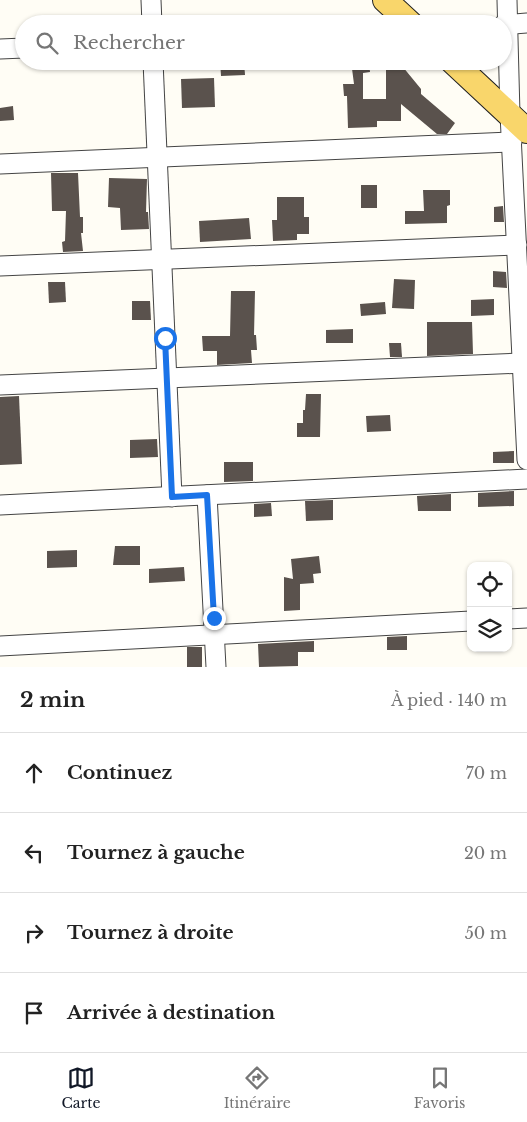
<!DOCTYPE html>
<html lang="fr">
<head>
<meta charset="utf-8">
<style>
	:root { --surface:#fff; --page:#f6f6f6; --text:#222; --muted:#767676; --line:#e0e0e0; --accent:#111827 }
	body { margin:0; font-family:"Libre Baskerville",serif; background:var(--page); color:var(--text) }
	.controls { position:absolute; right:15px; bottom:15px; display:grid; overflow:hidden; border-radius:10px; box-shadow:0 1px 4px #0004 }
	.controls button { width:45px; height:45px; display:grid; place-items:center; padding:0; border:0; border-bottom:1px solid var(--line); background:var(--surface); color:var(--text); font:25px sans-serif }
	.stop { position:absolute; width:15px; height:15px; margin:-11px; border:4px solid #1a73e8; border-radius:50%; background:#fff }
	.stop.end { background:#1a73e8; border-color:#fff; box-shadow:0 1px 5px #0008 }
	.list { margin:0; padding:0; list-style:none }
	h2 { display:flex; justify-content:space-between; align-items:center; height:65px; margin:0; padding:0 20px; font-size:21px }
	h2 small { font-size:16px; font-weight:400; color:var(--muted) }
	.list li { display:grid; grid-template-columns:32px 1fr auto; gap:15px; align-items:center; box-sizing:border-box; height:80px; padding:0 20px; border-top:1px solid var(--line) }
	.list b { display:block; font-size:19px; white-space:nowrap }
	.list em { font-size:16px; font-style:normal; color:var(--muted) }
	.icon { flex:none; width:28px; height:28px; fill:none; stroke:currentColor; stroke-width:2; stroke-linecap:round; stroke-linejoin:round }
	.map { position:relative; flex:none; width:527px; height:667px; overflow:hidden }
	.search { position:absolute; background:var(--surface); box-shadow:0 1px 4px #0004; left:15px; right:15px; top:15px; height:55px; display:flex; align-items:center; gap:12px; box-sizing:border-box; padding:0 18px; border-radius:28px; color:var(--muted); font-size:19px }
	.sheet { height:385px; background:var(--surface) }
	nav { display:flex; justify-content:space-around; align-items:center; box-sizing:border-box; height:70px; border-top:1px solid var(--line); background:var(--surface); font-size:14px; color:var(--muted) }
	nav a { display:grid; justify-items:center; gap:2px }
	nav .on { color:var(--accent) }
	.map>svg:first-child { display:block }
	.building { fill:#5a524d }
	.lines { fill:none; stroke-linecap:round; stroke-linejoin:round }
	.minor-casing { stroke:#444; stroke-width:21 }
	.major-casing { stroke:#222; stroke-width:26 }
	.minor { stroke:#fff; stroke-width:19 }
	.major { stroke:#f9d66b; stroke-width:24 }
	.route { stroke:#1a73e8; stroke-width:6 }
</style>
</head>
<body>
<div class="map">
<svg width="527" height="667" viewBox="0 0 527 667">
	<rect width="100%" height="100%" fill="#fffdf5"/>
	<g class="building">
		<polygon points="220,61 244,61 245,75 221,76"/>
		<polygon points="351,61 369,61 370,72 363,73 363,99 386,99 386,70 398,61 421,89 421,94 455,123 447,134 437,134 401,104 401,121 377,121 377,127 348,128 347,96 344,96 343,84 354,84"/>
		<polygon points="214,78 215,107 182,108 181,79"/>
		<polygon points="13,106 14,120 0,121 0,108"/>
		<polygon points="51,173 78,173 80,217 83,217 83,233 81,233 83,251 63,252 62,242 65,241 66,211 52,211"/>
		<polygon points="109,178 147,179 146,212 148,212 149,229 121,230 120,208 108,207"/>
		<rect x="361" y="185" width="16" height="23"/>
		<polygon points="423,190 450,190 450,205 447,206 447,223 405,224 405,211 424,211"/>
		<polygon points="277,197 304,197 304,217 309,217 309,234 297,234 297,240 273,241 272,220 277,220"/>
		<polygon points="503,206 504,222 494,222 494,207"/>
		<polygon points="249,218 251,239 200,242 199,221"/>
		<polygon points="493,271 506,272 507,288 493,287"/>
		<polygon points="394,279 415,280 414,309 392,308"/>
		<polygon points="48,282 65,282 66,302 49,303"/>
		<polygon points="231,291 255,291 254,335 256,335 257,350 251,350 252,363 217,365 217,351 203,351 202,336 230,336"/>
		<polygon points="494,299 494,315 471,316 471,300"/>
		<polygon points="132,301 150,301 151,320 132,320"/>
		<polygon points="385,302 386,314 361,316 360,304"/>
		<polygon points="427,322 472,322 473,354 427,356"/>
		<polygon points="353,329 353,343 326,343 326,330"/>
		<polygon points="389,343 401,343 402,357 390,357"/>
		<polygon points="306,394 321,394 320,437 297,437 297,423 303,423 303,410 305,410"/>
		<polygon points="19,396 22,464 0,465 0,397"/>
		<polygon points="390,415 391,431 367,432 366,416"/>
		<polygon points="157,439 158,457 130,458 130,440"/>
		<polygon points="514,451 514,463 493,463 493,452"/>
		<polygon points="224,462 253,462 253,481 224,482"/>
		<polygon points="514,491 514,506 478,507 478,493"/>
		<polygon points="451,494 451,511 418,511 417,496"/>
		<polygon points="333,500 333,520 306,521 305,501"/>
		<polygon points="271,503 272,516 254,517 254,504"/>
		<polygon points="115,546 140,546 140,565 113,565"/>
		<polygon points="77,550 77,567 47,568 47,551"/>
		<polygon points="319,556 321,573 313,574 314,583 300,584 300,610 284,611 284,577 293,579 291,559"/>
		<polygon points="184,567 185,581 149,583 149,569"/>
		<polygon points="407,636 407,650 387,650 387,637"/>
		<polygon points="314,641 314,652 298,652 298,666 259,667 258,644"/>
		<rect x="187" y="647" width="15" height="20"/>
	</g>
	<g class="lines">
		<defs>
			<g id="minor">
				<polyline points="151,0 152,24"/>
				<polyline points="507,0 510,114 527,460"/>
				<polyline points="503,25 527,23"/>
				<polyline points="0,49 24,48"/>
				<polyline points="153,61 172,497"/>
				<polyline points="0,164 512,142"/>
				<polyline points="0,266 517,245"/>
				<polyline points="0,385 523,363"/>
				<polyline points="207,495 216,667"/>
				<polyline points="0,505 527,479"/>
				<polyline points="508,619 527,618"/>
				<polyline points="0,646 471,621"/>
			</g>
			<g id="major">
				<polyline points="385,0 411,24"/>
				<polyline points="452,61 527,131"/>
			</g>
		</defs>
		<use href="#minor" class="minor-casing"/>
		<use href="#major" class="major-casing"/>
		<use href="#minor" class="minor"/>
		<use href="#major" class="major"/>
	</g>
	<g class="lines">
		<polyline class="route" points="165,338 172,497 207,495 214,618"/>
	</g>
</svg>
<div class="controls">
<button><svg class="icon" aria-label="locate" viewBox="0 0 24 24"><circle cx="12" cy="12" r="6"/><path d="M12 2v4M12 18v4M2 12h4M18 12h4"/></svg></button>
<button><svg class="icon" aria-label="layers" viewBox="0 0 24 24"><path d="M12 4l9 5-9 5-9-5zM3 14l9 5 9-5"/></svg></button>
</div>
<div class="stop" style="left:165px;top:338px"></div>
<div class="stop end" style="left:214px;top:618px"></div>
<div class="search"><svg class="icon" aria-label="search" viewBox="0 0 24 24"><circle cx="10" cy="10" r="6"/><path d="M15 15l6 6"/></svg>Rechercher</div>
</div>
<section class="sheet">
<h2>2 min<small>À pied · 140 m</small></h2>
<ul class="list">
<li><svg class="icon" aria-label="ahead" viewBox="0 0 24 24"><path d="M12 20V5M6 11l6-6 6 6"/></svg><div><b>Continuez</b></div><em>70 m</em></li>
<li><svg class="icon" aria-label="left" viewBox="0 0 24 24"><path d="M17 20v-9H6M10 6l-5 5 5 5"/></svg><div><b>Tournez à gauche</b></div><em>20 m</em></li>
<li><svg class="icon" aria-label="right" viewBox="0 0 24 24"><path d="M7 20v-9h11M14 6l5 5-5 5"/></svg><div><b>Tournez à droite</b></div><em>50 m</em></li>
<li><svg class="icon" aria-label="arrive" viewBox="0 0 24 24"><path d="M6 21V4h12l-3 4 3 4H6"/></svg><div><b>Arrivée à destination</b></div></li>
</ul>
</section>
<nav>
<a class="on"><svg class="icon" aria-label="map" viewBox="0 0 24 24"><path d="M3 6l6-2 6 2 6-2v14l-6 2-6-2-6 2zM9 4v14M15 6v14"/></svg>Carte</a>
<a><svg class="icon" aria-label="directions" viewBox="0 0 24 24"><path d="M12 3l9 9-9 9-9-9zM9 14v-3h6M13 9l2 2-2 2"/></svg>Itinéraire</a>
<a><svg class="icon" aria-label="saved" viewBox="0 0 24 24"><path d="M7 4h10v16l-5-4-5 4z"/></svg>Favoris</a>
</nav>
</body>
</html>
